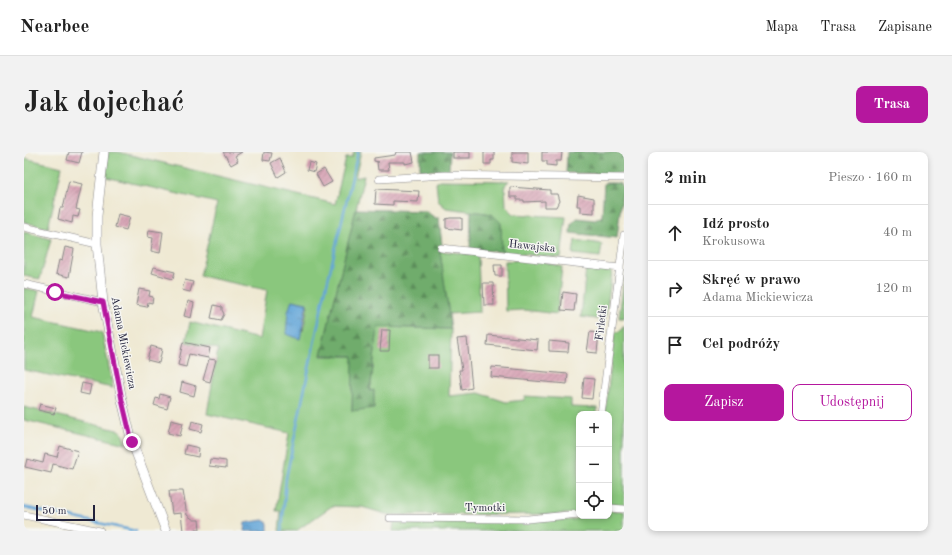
<!DOCTYPE html>
<html lang="pl">
<head>
<meta charset="utf-8">
<style>
	:root { --surface:#fff; --page:#f2f2f2; --text:#222; --muted:#767676; --line:#e0e0e0; --accent:#b5179e }
	body { margin:0; font-family:"Old Standard TT",serif; background:var(--page); color:var(--text) }
	.controls { position:absolute; right:12px; bottom:12px; display:grid; overflow:hidden; border-radius:8px; box-shadow:0 2px 6px #0003 }
	.controls button { width:36px; height:36px; display:grid; place-items:center; padding:0; border:0; border-bottom:1px solid var(--line); background:var(--surface); color:var(--text); font:20px sans-serif }
	.scale { position:absolute; left:12px; bottom:10px; width:59px; box-sizing:border-box; padding-left:4px; border:2px solid #22223b; border-top:0; font-size:11px; line-height:14px; white-space:nowrap; color:#22223b; -webkit-text-stroke:3px #f6f6f2; paint-order:stroke }
	.stop { position:absolute; width:12px; height:12px; margin:-9px; border:3px solid #b5179e; border-radius:50%; background:#fff }
	.stop.end { background:#b5179e; border-color:#fff; box-shadow:0 1px 4px #0008 }
	.list { margin:0; padding:0; list-style:none }
	h2 { display:flex; justify-content:space-between; align-items:center; height:52px; margin:0; padding:0 16px; font-size:17px }
	h2 small { font-size:13px; font-weight:400; color:var(--muted) }
	.list li { display:grid; grid-template-columns:26px 1fr auto; gap:12px; align-items:center; box-sizing:border-box; height:56px; padding:0 16px; border-top:1px solid var(--line) }
	.list b { display:block; font-size:15px; white-space:nowrap }
	.list p { margin:0; font-size:13px; white-space:nowrap; color:var(--muted) }
	.list em { font-size:13px; font-style:normal; color:var(--muted) }
	.actions { display:flex; gap:8px; padding:12px 16px }
	.actions a { flex:1; padding:9px 0; border:1px solid var(--accent); border-radius:8px; text-align:center; font-size:14px; color:var(--accent) }
	.actions .main { background:var(--accent); color:#fff }
	.icon { flex:none; width:22px; height:22px; fill:none; stroke:currentColor; stroke-width:2; stroke-linecap:round; stroke-linejoin:round }
	.map { position:relative; flex:none; width:600px; height:379px; overflow:hidden; border-radius:8px }
	header { display:flex; align-items:center; gap:24px; box-sizing:border-box; height:56px; padding:0 20px; background:var(--surface); border-bottom:1px solid var(--line) }
	header strong { font-size:19px }
	nav { display:flex; gap:22px; margin-inline-start:auto; font-size:14px }
	.intro { display:flex; align-items:center; justify-content:space-between; box-sizing:border-box; height:96px; padding:0 24px }
	h1 { margin:0; font-size:28px }
	.button { padding:10px 18px; border-radius:8px; background:var(--accent); color:#fff; font-size:14px; font-weight:700 }
	main { display:flex; gap:24px; padding:0 24px }
	aside { flex:1; background:var(--surface); border-radius:8px; box-shadow:0 2px 6px #0003 }
	.map>svg:first-child { display:block }
	.green { fill:#8ac77d; stroke:#56745c; fill-rule:evenodd }
	.forest { fill:url(#forest-firs); stroke:#486754 }
	.water { fill:url(#water-ripples); stroke:#43648a }
	.lines { fill:none; stroke-linecap:round; stroke-linejoin:round }
	.stream { stroke:#64a6d8; stroke-width:2.5 }
	.building { fill:url(#building-hatch) }
	.minor-casing { stroke:#888687; stroke-width:8 }
	.tertiary-casing { stroke:#888687; stroke-width:10 }
	.minor { stroke:#fff; stroke-width:7 }
	.tertiary { stroke:#fff; stroke-width:9 }
	.route { stroke:#b5179e; stroke-width:5 }
	.labels { text-anchor:middle; dominant-baseline:central; stroke-width:3; stroke-linejoin:round; paint-order:stroke }
	.street-label { font-size:11px; fill:#22223b; stroke:#f6f6f2 }
</style>
</head>
<body>
<header>
<strong>Nearbee</strong>
<nav><a>Mapa</a><a>Trasa</a><a>Zapisane</a></nav>
</header>
<div class="intro"><h1>Jak dojechać</h1><a class="button">Trasa</a></div>
<main>
<div class="map">
<svg width="600" height="379" viewBox="0 0 600 379">
	<defs>
		<pattern id="forest-firs" width="22" height="20" patternUnits="userSpaceOnUse"><rect width="22" height="20" fill="#6fac6c"/><path d="M5 1l3.5 6h-7zM16 11l3.5 6h-7z" fill="#5b8c5a"/></pattern>
		<pattern id="water-ripples" width="26" height="14" patternUnits="userSpaceOnUse"><rect width="26" height="14" fill="#64a6d8"/><path d="M2 4q2-2 4 0t4 0M15 11q2-2 4 0t4 0" fill="none" stroke="#5287b0"/></pattern>
		<pattern id="building-hatch" width="6" height="6" patternUnits="userSpaceOnUse"><rect width="6" height="6" fill="#d7a1b3"/><path d="M-1 1l2-2M0 6l6-6M5 7l2-2" fill="none" stroke="#ae8393"/></pattern>
	</defs>
	<rect width="100%" height="100%" fill="#f6f6f2"/>
	<filter id="ink" filterUnits="userSpaceOnUse"><feTurbulence type="fractalNoise" baseFrequency=".025" numOctaves="2"/><feDisplacementMap in="SourceGraphic" scale="8" xChannelSelector="R" yChannelSelector="G"/><feConvolveMatrix kernelMatrix="1 2 1 2 8 2 1 2 1" color-interpolation-filters="sRGB"/></filter>
	<filter id="wash" filterUnits="userSpaceOnUse"><feTurbulence type="fractalNoise" baseFrequency=".012" numOctaves="4" result="noise"/><feDisplacementMap in="SourceGraphic" scale="16" xChannelSelector="R" yChannelSelector="G"/><feGaussianBlur stdDeviation="0.9" result="paint"/><feColorMatrix in="noise" values="0 0 0 0 0 0 0 0 0 0 0 0 0 0 0 0 0 1.4 0 .05"/><feComposite in="paint" operator="in"/></filter>
	<g filter="url(#wash)">
		<rect width="100%" height="100%" fill="#efe9d3"/>
		<g class="green">
			<path d="M84,0H94L311,52L322,6H328L330,0H337L331,26L340,24L297,204H330L328,259L350,239L346,240L354,175L427,177L425,244L455,241L482,250L500,248L501,244L547,247V255L573,256V262H555V360L543,362L365,363L338,355L308,354L272,379H255L257,359H252L265,281L183,262L194,197L162,190L166,170L235,187L243,138L176,124L193,51L82,25ZM270,148L284,153L279,179Z"/>
			<polygon points="0,6 38,15 24,76 0,70"/>
			<polygon points="415,28 485,29 481,33 482,54 490,62 542,65 537,106 478,100 468,62 422,56 414,49 412,31"/>
			<polygon points="0,80 27,87 16,127 0,124"/>
			<polygon points="551,88 578,92 576,105 549,102"/>
			<polygon points="416,99 454,103 456,160 424,162"/>
			<polygon points="504,108 517,109 538,115 533,162 500,158 482,159 481,109"/>
			<polygon points="562,115 584,117 588,121 581,168 557,165"/>
			<polygon points="600,125 600,166 595,166"/>
			<polygon points="0,136 15,139 9,165 78,180 89,236 0,218"/>
			<polygon points="600,174 600,354 585,351 585,262 581,262 591,180 595,180"/>
			<polygon points="0,255 97,279 102,292 0,268"/>
			<polygon points="585,359 600,359 600,379 369,379 370,369 548,368 562,364 585,364"/>
		</g>
		<g class="forest">
			<polygon points="396,0 426,0 425,19 396,18"/>
			<polygon points="543,0 600,0 600,20 597,22 542,21"/>
			<polygon points="580,31 596,31 599,35 593,86 546,81 547,72 553,66 571,68 578,64"/>
			<polygon points="332,57 402,59 411,66 415,66 418,93 416,99 427,177 354,175 346,239 350,238 350,256 328,259 329,204 297,203"/>
			<polygon points="447,59 468,62 477,71 478,100 446,97"/>
		</g>
		<g class="water">
			<polygon points="268,148 283,151 276,187 262,182 264,160"/>
			<polygon points="239,368 244,371 244,379 220,379 221,371"/>
		</g>
		<g class="lines">
			<g class="stream">
				<polyline points="0,355 112,379"/>
				<polyline points="258,379 262,326 299,149 334,0"/>
			</g>
		</g>
		<g id="blocks">
			<g class="building">
				<polygon points="45,0 58,0 55,11 43,8"/>
				<polygon points="199,0 218,0 211,4 214,9 207,13"/>
				<polygon points="240,0 248,1 246,9 239,8"/>
				<polygon points="372,0 388,0 390,10 381,12 381,10 364,10 365,18 354,18 353,10 355,10 350,9 350,6 371,3"/>
				<rect x="429" y="0" width="17" height="6"/>
				<polygon points="460,0 470,0 470,8 467,8 467,12 460,12"/>
				<polygon points="488,0 504,0 504,12 488,10"/>
				<polygon points="518,0 538,0 537,9 532,9 532,14 523,13 523,9 518,9"/>
				<polygon points="256,6 262,20 254,25 247,11"/>
				<polygon points="285,10 292,12 290,20 283,18"/>
				<polygon points="300,17 308,30 299,35 292,22"/>
				<polygon points="45,29 58,32 52,57 56,58 54,65 49,64 48,71 34,67 36,56 39,56"/>
				<polygon points="486,35 526,38 526,42 533,42 535,49 532,55 521,55 521,49 500,50 500,48 493,48 493,45 486,45"/>
				<polygon points="352,37 395,39 394,50 369,49 369,53 351,52"/>
				<polygon points="554,43 570,46 570,61 556,60 556,54 553,54"/>
				<polygon points="94,62 106,65 102,78 91,75"/>
				<polygon points="426,66 438,66 438,78 422,76 422,67"/>
				<polygon points="125,78 139,80 136,101 127,99 129,86 124,85"/>
				<polygon points="41,95 50,97 45,125 32,122 35,108 38,109"/>
				<polygon points="470,113 478,113 478,124 471,124"/>
				<polygon points="130,115 151,120 149,127 128,121"/>
				<polygon points="161,128 169,130 166,140 158,138"/>
				<polygon points="459,131 469,131 470,153 460,153"/>
				<polygon points="115,137 126,139 125,144 129,145 128,151 124,150 123,155 112,153"/>
				<polygon points="539,140 552,142 550,159 537,158"/>
				<polygon points="164,149 170,151 167,166 160,164"/>
				<polygon points="190,153 198,155 198,158 200,162 197,168 187,166"/>
				<polygon points="358,178 366,178 365,199 356,199"/>
				<polygon points="566,180 575,181 573,201 563,200"/>
				<polygon points="464,183 514,188 513,198 463,193"/>
				<polygon points="443,186 448,236 438,238 435,218 438,218 433,187"/>
				<polygon points="525,189 545,191 544,200 525,199"/>
				<polygon points="159,190 186,196 184,206 165,202 162,215 154,213"/>
				<polygon points="127,194 138,197 135,211 123,208"/>
				<rect x="404" y="203" width="10" height="13"/>
				<polygon points="185,207 192,208 186,230 179,228"/>
				<polygon points="468,215 544,222 543,232 467,225"/>
				<polygon points="560,226 570,227 568,247 558,246"/>
				<polygon points="158,230 172,234 170,244 156,240"/>
				<polygon points="58,231 67,233 65,243 56,241"/>
				<polygon points="136,242 146,245 143,257 130,253 132,246 135,247"/>
				<polygon points="16,252 32,256 30,262 14,258"/>
				<polygon points="147,268 159,271 156,284 144,281"/>
				<polygon points="168,269 179,272 177,280 166,277"/>
				<polygon points="162,293 175,296 174,305 160,302"/>
				<polygon points="36,294 54,299 48,317 29,312 27,321 1,315 3,307 19,311 21,302 33,305"/>
				<polygon points="186,307 202,309 202,316 185,314"/>
				<polygon points="145,339 159,339 163,363 170,368 175,368 176,377 172,377 172,379 159,379 157,361 148,362"/>
			</g>
		</g>
	</g>
	<g filter="url(#ink)">
		<use href="#blocks" fill-opacity="0" stroke="#888687" stroke-width="1"/>
		<g class="lines">
			<defs>
				<g id="minor">
					<polyline points="355,27 421,23 600,26"/>
					<polyline points="0,75 73,92"/>
					<polyline points="417,96 596,116"/>
					<polyline points="0,132 79,150"/>
					<polyline points="577,262 600,83"/>
					<polyline points="585,356 600,357"/>
					<polyline points="0,363 76,379"/>
					<polyline points="366,366 504,367 555,362"/>
				</g>
				<polyline id="tertiary" points="80,0 73,64 73,92 79,150 98,248 108,290 142,379"/>
			</defs>
			<use href="#minor" class="minor-casing"/>
			<use href="#tertiary" class="tertiary-casing"/>
			<use href="#minor" class="minor"/>
			<use href="#tertiary" class="tertiary"/>
		</g>
	</g>
	<g class="lines" filter="url(#ink)">
		<polyline class="route" points="31,140 79,150 98,248 108,290"/>
	</g>
	<g class="labels">
		<g class="street-label">
			<text transform="translate(508 95) rotate(6)">Hawajska</text>
			<text transform="translate(578 171) rotate(-83)">Firletki</text>
			<text transform="translate(99 191) rotate(79)">Adama Mickiewicza</text>
			<text x="461" y="356">Tymotki</text>
		</g>
	</g>
</svg>
<div class="controls">
<button>+</button>
<button>−</button>
<button><svg class="icon" aria-label="locate" viewBox="0 0 24 24"><circle cx="12" cy="12" r="6"/><path d="M12 2v4M12 18v4M2 12h4M18 12h4"/></svg></button>
</div>
<div class="scale">50 m</div>
<div class="stop" style="left:31px;top:140px"></div>
<div class="stop end" style="left:108px;top:290px"></div>
</div>
<aside>
<h2>2 min<small>Pieszo · 160 m</small></h2>
<ul class="list">
<li><svg class="icon" aria-label="ahead" viewBox="0 0 24 24"><path d="M12 20V5M6 11l6-6 6 6"/></svg><div><b>Idź prosto</b><p>Krokusowa</p></div><em>40 m</em></li>
<li><svg class="icon" aria-label="right" viewBox="0 0 24 24"><path d="M7 20v-9h11M14 6l5 5-5 5"/></svg><div><b>Skręć w prawo</b><p>Adama Mickiewicza</p></div><em>120 m</em></li>
<li><svg class="icon" aria-label="arrive" viewBox="0 0 24 24"><path d="M6 21V4h12l-3 4 3 4H6"/></svg><div><b>Cel podróży</b></div></li>
</ul>
<div class="actions"><a class="main">Zapisz</a><a>Udostępnij</a></div>
</aside>
</main>
</body>
</html>
